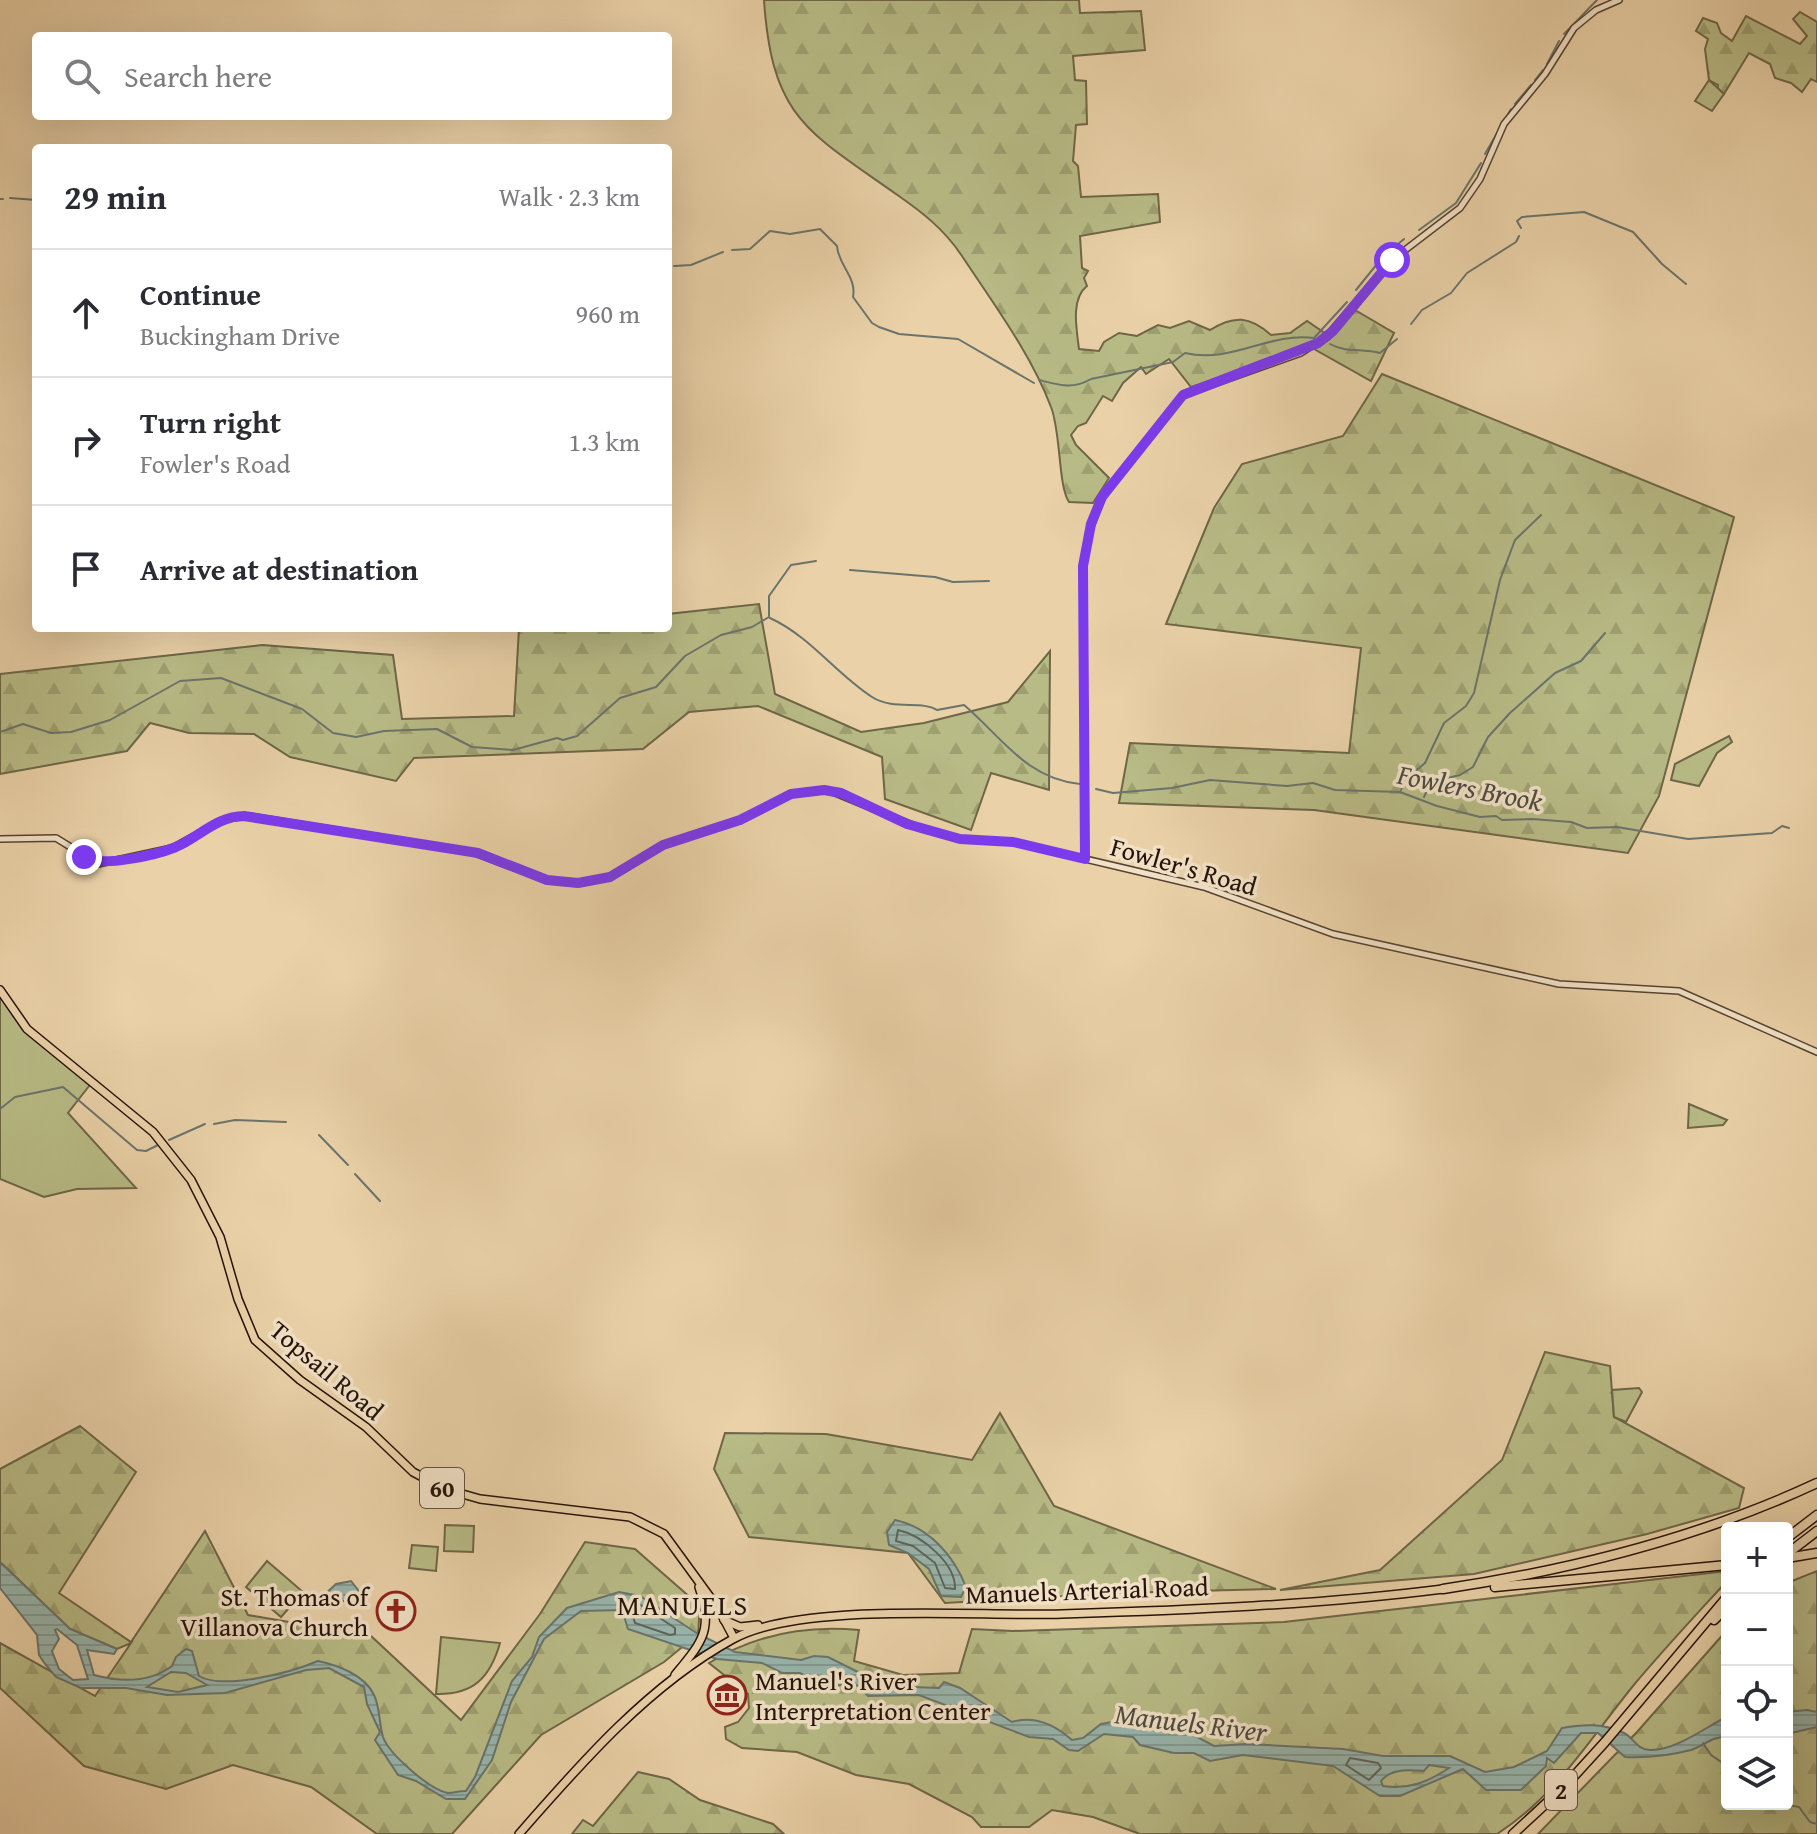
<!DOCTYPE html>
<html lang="en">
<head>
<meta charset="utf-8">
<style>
	:root { --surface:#fff; --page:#f2f2f3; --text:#2b2b33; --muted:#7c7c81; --line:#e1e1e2 }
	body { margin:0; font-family:"Gentium Book Plus",serif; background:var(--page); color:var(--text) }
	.controls { position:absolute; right:24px; bottom:24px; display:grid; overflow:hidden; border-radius:8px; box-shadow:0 8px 32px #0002 }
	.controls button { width:72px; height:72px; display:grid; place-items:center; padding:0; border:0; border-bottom:2px solid var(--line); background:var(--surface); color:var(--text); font:40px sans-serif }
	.stop { position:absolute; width:24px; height:24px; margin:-18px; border:6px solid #7c3aed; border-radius:50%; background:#fff }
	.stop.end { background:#7c3aed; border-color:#fff; box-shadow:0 2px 8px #0008 }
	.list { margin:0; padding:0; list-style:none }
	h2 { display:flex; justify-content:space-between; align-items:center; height:104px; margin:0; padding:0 32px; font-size:34px }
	h2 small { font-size:26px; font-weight:400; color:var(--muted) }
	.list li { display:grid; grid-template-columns:52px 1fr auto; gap:24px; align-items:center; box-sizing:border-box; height:128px; padding:0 32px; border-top:2px solid var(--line) }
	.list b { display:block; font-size:30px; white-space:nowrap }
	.list p { margin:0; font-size:26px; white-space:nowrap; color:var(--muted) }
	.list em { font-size:26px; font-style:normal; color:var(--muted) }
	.icon { flex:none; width:44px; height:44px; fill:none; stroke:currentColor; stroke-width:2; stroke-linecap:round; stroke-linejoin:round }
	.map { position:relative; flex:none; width:1817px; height:1834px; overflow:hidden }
	.search { position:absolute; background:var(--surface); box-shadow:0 8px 32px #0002; left:32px; top:32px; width:640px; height:88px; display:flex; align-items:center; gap:20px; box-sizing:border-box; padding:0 28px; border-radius:8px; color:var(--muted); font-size:30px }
	.panel { position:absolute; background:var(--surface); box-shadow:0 8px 32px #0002; left:32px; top:144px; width:640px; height:488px; border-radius:8px }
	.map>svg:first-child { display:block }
	.forest { fill:url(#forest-firs); stroke:#6e6648; stroke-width:2 }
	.park { fill:#b8bb86; stroke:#6e6648; stroke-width:2 }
	.water { fill:url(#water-rules); stroke:#6a746c; stroke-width:2; fill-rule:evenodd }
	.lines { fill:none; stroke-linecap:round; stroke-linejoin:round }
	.shore { stroke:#5e645c; stroke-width:2 }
	.stream { stroke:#6a746c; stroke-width:2 }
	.minor-casing { stroke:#564231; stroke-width:8 }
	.major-casing { stroke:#251209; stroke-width:10 }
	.highway-casing { stroke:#251209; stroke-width:11 }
	.minor { stroke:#f1e1c6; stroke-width:5 }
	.major { stroke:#ead1a8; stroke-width:7 }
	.highway { stroke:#ead1a8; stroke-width:8 }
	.route { stroke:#7c3aed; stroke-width:10 }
	.labels { text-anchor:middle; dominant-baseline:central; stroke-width:7; stroke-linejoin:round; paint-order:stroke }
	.shield { fill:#f1e1c6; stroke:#625042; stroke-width:2 }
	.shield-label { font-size:24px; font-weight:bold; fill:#251209 }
	.street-label { font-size:26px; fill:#251209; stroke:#f1e1c6 }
	.poi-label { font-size:26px; fill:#251209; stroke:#f1e1c6; text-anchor:end }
	.water-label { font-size:28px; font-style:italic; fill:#4d4b43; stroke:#f1e1c6 }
	.neighbourhood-label { font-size:28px; letter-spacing:2px; fill:#251209; stroke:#f1e1c6 }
</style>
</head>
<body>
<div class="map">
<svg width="1817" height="1834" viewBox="0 0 1817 1834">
	<defs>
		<pattern id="forest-firs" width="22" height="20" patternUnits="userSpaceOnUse" patternTransform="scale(2)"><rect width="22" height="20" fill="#b8bb86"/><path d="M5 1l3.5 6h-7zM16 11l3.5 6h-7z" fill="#9ea072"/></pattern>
		<pattern id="water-rules" width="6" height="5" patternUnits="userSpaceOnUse" patternTransform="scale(2)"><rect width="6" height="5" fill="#98b6ae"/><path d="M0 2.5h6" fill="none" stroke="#839b94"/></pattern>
	</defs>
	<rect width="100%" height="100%" fill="#ead1a8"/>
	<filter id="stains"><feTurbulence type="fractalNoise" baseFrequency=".0025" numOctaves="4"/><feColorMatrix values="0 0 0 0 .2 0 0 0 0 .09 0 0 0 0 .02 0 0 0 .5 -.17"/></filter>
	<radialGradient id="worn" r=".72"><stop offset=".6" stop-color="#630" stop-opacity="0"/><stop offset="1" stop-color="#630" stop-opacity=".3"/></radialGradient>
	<g class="forest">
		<path d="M764,0H1079L1080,13L1141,11L1145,50L1073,56L1075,80L1086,81L1087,124L1076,125L1073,161L1078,166L1081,197L1158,194L1160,222L1080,236L1082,268L1088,271L1084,278L1087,286C1070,299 1077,331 1079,349L1099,351L1104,342L1119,333L1137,336L1158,325L1170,328L1189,321L1210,330C1234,315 1250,316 1271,335L1290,333L1307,321L1326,334L1294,352L1191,387L1169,359L1146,374L1141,367L1123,383L1112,401L1103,396L1086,423L1078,426L1071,435L1076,445L1109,478L1093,503L1069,502C1058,486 1061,432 1051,407C1031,354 993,303 962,256C944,229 922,212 896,194C807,131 772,118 764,0Z"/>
		<polygon points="1800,12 1817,22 1817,82 1811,79 1802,92 1791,83 1775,78 1770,64 1749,53 1724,94 1717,91 1718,85 1709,80 1705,49 1708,39 1696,31 1703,18 1717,23 1721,33 1732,41 1746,16 1800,44 1807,36 1793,19"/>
		<polygon points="1355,310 1394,333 1371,381 1314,349 1330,339"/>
		<polygon points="1382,374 1734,517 1659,796 1628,853 1314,810 1119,803 1130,743 1349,753 1361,648 1166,624 1214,508 1242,464 1343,436"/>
		<polygon points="759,604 775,694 861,732 924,723 1008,702 1050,651 1049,790 991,773 971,830 885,799 882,757 758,706 689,712 643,749 414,758 396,781 290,757 254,734 189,733 150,723 127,751 0,774 0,674 262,645 393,655 402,719 514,716 519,628 668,628 668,614"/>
		<polygon points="1545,1352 1610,1366 1614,1417 1744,1488 1739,1508 1647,1534 1474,1574 1280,1590 1380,1570 1502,1460"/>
		<polygon points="1000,1413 1054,1506 1276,1589 1118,1593 945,1603 908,1553 749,1537 714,1469 725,1433 826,1434 972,1460"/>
		<polygon points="80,1426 136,1472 59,1593 131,1642 205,1531 248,1615 371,1636 461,1720 540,1614 585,1542 635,1549 700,1606 698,1634 664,1662 541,1735 452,1834 377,1834 311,1787 233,1765 166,1789 84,1766 0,1688 0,1643 95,1696 131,1643 117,1649 70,1629 0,1562 0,1469"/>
		<path d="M1727,1571V1581C1695,1616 1663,1650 1633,1686C1590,1739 1555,1797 1497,1834H1140L1093,1817L1052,1810L1029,1827H981L972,1817L909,1784L856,1775L797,1752L742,1748L726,1739L725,1727L738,1722L749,1708L748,1694L709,1663C754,1635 806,1625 859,1630L854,1661L903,1675L959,1673L972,1629L1013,1631L1284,1622Z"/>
		<polygon points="1817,1571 1817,1834 1538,1834 1637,1732 1727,1630 1727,1804 1787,1804 1787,1583"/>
		<polygon points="638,1772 669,1779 700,1800 773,1824 784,1834 572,1834 583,1820 593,1826"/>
	</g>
	<g class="park">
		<polygon points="1709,80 1724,94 1712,111 1695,101"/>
		<polygon points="1729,736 1732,742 1717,753 1699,786 1671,780 1675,764"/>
		<polygon points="0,990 27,1029 93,1081 68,1113 136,1188 77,1189 44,1197 0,1179"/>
		<polygon points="1689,1104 1727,1120 1723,1125 1688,1128"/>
		<polygon points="1639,1388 1642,1392 1626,1422 1614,1417 1612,1390"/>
		<polygon points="445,1525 474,1526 473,1552 444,1551"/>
		<polygon points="412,1545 438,1547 436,1571 409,1568"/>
		<polygon points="267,1561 303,1592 281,1617 246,1587"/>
		<path d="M441,1637L500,1643C490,1678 473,1695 436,1694Z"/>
	</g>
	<g class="water">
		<path d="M895,1520C929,1527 954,1556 966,1587L961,1597L941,1596L929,1569L908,1553L889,1545L887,1532Z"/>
		<path d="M0,1562L70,1629L117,1649L114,1654L87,1650L94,1675C120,1682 149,1683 172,1666L176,1657L186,1649L192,1651L199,1676C223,1690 290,1673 318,1661C337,1665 365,1675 374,1695C380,1707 379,1724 383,1737C389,1754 430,1790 448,1793C453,1793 460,1791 466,1791L475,1777L512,1681L532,1657L539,1637L567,1608L619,1592L640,1596L698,1634L735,1652L801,1660L814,1656L828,1657L886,1686L939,1688L944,1682L960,1688L1012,1722C1035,1715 1055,1725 1072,1740L1083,1738L1101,1724L1112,1722L1164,1731L1184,1730L1214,1746L1246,1744L1343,1749L1383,1756H1450L1485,1772L1514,1767L1547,1751L1562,1728C1584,1724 1603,1723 1624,1733C1634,1738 1637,1750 1650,1750C1674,1751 1705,1728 1726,1717L1727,1737C1712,1736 1704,1746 1691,1750C1668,1756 1648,1758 1625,1757L1598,1733H1581L1554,1763L1547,1758L1546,1766L1521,1790H1486L1463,1769L1400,1796H1380L1333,1766L1243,1755L1210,1761L1194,1753H1174L1140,1745L1133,1737L1104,1734L1078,1751L1069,1750L1053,1739L1029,1737L919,1695L868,1696L853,1682L828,1688L800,1673H782L762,1663L717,1659L628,1629L622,1610L581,1611L544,1639L511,1702L492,1760L465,1799H446L416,1781L398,1775L375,1740L380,1732L367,1704L364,1687L329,1668L306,1670L225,1693L167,1695L126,1688H81L56,1677L45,1664L39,1655L37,1635L0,1588ZM57,1629L77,1645L88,1679L73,1680L59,1669L52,1651L59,1639L55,1630ZM171,1672L186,1673L207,1685L178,1692L147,1687ZM1429,1765L1449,1768C1428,1782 1408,1790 1383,1786L1381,1781C1391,1768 1409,1770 1424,1771Z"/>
		<polygon points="351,1581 362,1595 361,1605 339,1600 308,1608 311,1597 322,1597 336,1584"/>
		<polygon points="1807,1710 1817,1712 1817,1727 1787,1734 1787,1712"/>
	</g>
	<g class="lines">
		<g class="shore">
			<path d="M898,1530C921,1535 956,1563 955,1589L945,1588L935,1563L913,1546L896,1541Z"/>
			<polygon points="639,1604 675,1628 675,1634 670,1635 635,1623 630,1607"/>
			<polygon points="1350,1758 1378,1763 1381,1768 1369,1780 1346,1765"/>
		</g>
		<g class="stream">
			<polyline points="1564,34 1597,0"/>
			<polyline points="1547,64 1559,41"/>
			<polyline points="1535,80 1543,70"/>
			<polyline points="1515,104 1531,85"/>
			<polyline points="1485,154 1511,109"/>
			<polyline points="10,198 36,200"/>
			<polyline points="0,199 3,199"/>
			<polyline points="1521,228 1517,221 1522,217 1584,212 1633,232 1662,264 1686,284"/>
			<polyline points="1419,230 1456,203 1481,163"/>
			<path d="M732,250L750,249L770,231L790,234L820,229L837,246C838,265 857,277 853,297L872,323L879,327L899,334L958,339L1034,383"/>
			<polyline points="1385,255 1404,239"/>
			<polyline points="674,266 691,265 723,252"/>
			<polyline points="1356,290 1377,264"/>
			<polyline points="1411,324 1422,310 1451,293 1467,273 1516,242 1519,236"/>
			<path d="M1330,344C1346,353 1362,348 1380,353L1397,339"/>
			<path d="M1039,380C1059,385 1072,390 1091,379L1173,362L1185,353C1232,364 1268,332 1314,338L1347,302"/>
			<polyline points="850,570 935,577 953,582 989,581"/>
			<polyline points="769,616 769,596 791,565 816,561"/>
			<path d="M770,618C811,637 835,673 872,697C894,711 921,700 937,710L964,705C1001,736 1026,779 1080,784"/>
			<polyline points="0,732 23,724 51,733 71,732 110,720 180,681 221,678 302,709 333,733 356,737 384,731 437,729 472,747 513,750 557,738 563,740 577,736 620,698 656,687 685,656 721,635 752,627 769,617"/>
			<polyline points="1096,789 1113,793 1172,788 1210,780 1287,786 1313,783 1335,790 1400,792 1437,806 1480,817 1496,816 1502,820 1532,819 1571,822 1587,828 1617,827 1688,839 1772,833 1782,826 1789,828"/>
			<polyline points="1401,790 1405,780 1425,763 1444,723 1466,706 1474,693 1500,580 1515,540 1541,515"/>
			<polyline points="1424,797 1431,782 1460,775 1473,767 1488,737 1510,713 1555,673 1581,661 1605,633"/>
			<polyline points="0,1109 15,1097 63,1087 137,1150 146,1151 158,1145"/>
			<polyline points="214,1124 235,1120 286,1122"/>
			<polyline points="319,1135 348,1165"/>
			<polyline points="169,1140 205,1124"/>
			<polyline points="355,1174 380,1201"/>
			<polyline points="1703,1743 1711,1755 1727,1766"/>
			<polyline points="1783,1804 1799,1807 1810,1822 1817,1824"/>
		</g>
		<defs>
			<g id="minor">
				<polyline points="0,839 56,838 98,864 172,848 225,819 249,816 472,852 547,880 578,883 610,877 666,844 740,820 791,794 828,790 922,829 960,839 1013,842 1204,887 1333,934 1559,984 1679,991 1817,1052"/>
				<polyline points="1085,859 1083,566 1089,532 1102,497 1183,395 1301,353 1326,337 1392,260 1460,208 1480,179 1504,124 1545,74 1574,28 1596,10 1619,0"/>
			</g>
			<g id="major">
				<polyline points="0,990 27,1029 153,1132 191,1180 220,1237 238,1299 255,1340 300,1380 366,1427 413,1472 445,1489 480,1499 630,1517 664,1534 718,1608 734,1638"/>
				<polyline points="724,1620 740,1627 758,1625"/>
				<path d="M675,1675C702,1642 714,1630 699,1587"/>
				<path d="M519,1834C581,1763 649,1685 733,1639C802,1601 979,1617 1062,1614C1189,1610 1317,1605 1443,1589"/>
			</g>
			<g id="highway">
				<polyline points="1787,1538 1817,1515"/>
				<polyline points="1787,1554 1817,1531"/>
				<polyline points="1787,1558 1817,1553"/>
				<polyline points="1495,1587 1727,1565"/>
				<path d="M1443,1589C1571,1570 1699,1538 1817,1483"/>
				<polyline points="1714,1620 1727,1607"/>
				<polyline points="1513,1834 1565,1786 1605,1742 1727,1597"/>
			</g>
		</defs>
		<use href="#minor" class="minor-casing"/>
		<use href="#major" class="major-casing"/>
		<use href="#highway" class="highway-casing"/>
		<use href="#minor" class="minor"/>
		<use href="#major" class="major"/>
		<use href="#highway" class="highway"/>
	</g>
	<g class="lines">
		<path class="route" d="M84,857C100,868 156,855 176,847C199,837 217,816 244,816L478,853L547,880L578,883L610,877L663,845L740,820L791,794L824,790L841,793L907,824L960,839L1013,842L1085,859L1083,566L1091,524L1102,497L1183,395L1318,343L1333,331L1392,260"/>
	</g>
	<defs>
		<symbol id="church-ring" viewBox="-11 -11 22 22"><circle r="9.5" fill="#f1e1c6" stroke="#8f2418" stroke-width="1.5"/><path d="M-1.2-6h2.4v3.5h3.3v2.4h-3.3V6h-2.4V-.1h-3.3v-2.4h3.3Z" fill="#8f2418"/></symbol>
		<symbol id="museum-ring" viewBox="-11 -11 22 22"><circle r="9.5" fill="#f1e1c6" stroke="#8f2418" stroke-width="1.5"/><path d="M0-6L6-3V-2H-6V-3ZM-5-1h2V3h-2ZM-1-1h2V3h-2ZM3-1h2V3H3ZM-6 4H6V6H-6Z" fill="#8f2418"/></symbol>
	</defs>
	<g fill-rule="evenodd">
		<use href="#church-ring" x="374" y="1589" width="44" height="44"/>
		<use href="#museum-ring" x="705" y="1673" width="44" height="44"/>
	</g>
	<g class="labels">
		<g class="shield">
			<rect x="420" y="1468" width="44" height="40" rx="6"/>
			<rect x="1545" y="1770" width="32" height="40" rx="6"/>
		</g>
		<g class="shield-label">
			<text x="442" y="1488">60</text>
			<text x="1561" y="1790">2</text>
		</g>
		<g class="street-label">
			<text transform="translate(1184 866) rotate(16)">Fowler's Road</text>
			<text transform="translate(327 1370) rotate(40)">Topsail Road</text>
			<text transform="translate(1087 1590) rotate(-2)">Manuels Arterial Road</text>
		</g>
		<g class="poi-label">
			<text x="368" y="1596">St. Thomas of<tspan x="368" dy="30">Villanova Church</tspan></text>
			<text x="755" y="1680" text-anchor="start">Manuel's River<tspan x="755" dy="30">Interpretation Center</tspan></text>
		</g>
		<g class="water-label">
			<text transform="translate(1470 787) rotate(11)">Fowlers Brook</text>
			<text transform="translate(1191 1722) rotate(7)">Manuels River</text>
		</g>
		<g class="neighbourhood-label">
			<text x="683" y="1604">MANUELS</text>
		</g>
	</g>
	<rect width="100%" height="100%" filter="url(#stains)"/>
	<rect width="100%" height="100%" fill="url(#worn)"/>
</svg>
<div class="controls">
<button>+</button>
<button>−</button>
<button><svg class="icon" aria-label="locate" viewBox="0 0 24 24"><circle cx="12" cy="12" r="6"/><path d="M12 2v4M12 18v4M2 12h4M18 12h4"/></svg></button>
<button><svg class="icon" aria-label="layers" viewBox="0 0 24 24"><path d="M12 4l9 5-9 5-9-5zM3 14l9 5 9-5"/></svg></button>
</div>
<div class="stop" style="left:1392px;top:260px"></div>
<div class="stop end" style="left:84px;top:857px"></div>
<div class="search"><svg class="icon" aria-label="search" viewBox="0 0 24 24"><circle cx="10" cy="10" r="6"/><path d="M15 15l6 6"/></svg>Search here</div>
<section class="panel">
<h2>29 min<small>Walk · 2.3 km</small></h2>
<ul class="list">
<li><svg class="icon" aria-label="ahead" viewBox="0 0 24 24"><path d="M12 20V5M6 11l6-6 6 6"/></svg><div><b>Continue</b><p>Buckingham Drive</p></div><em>960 m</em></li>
<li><svg class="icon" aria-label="right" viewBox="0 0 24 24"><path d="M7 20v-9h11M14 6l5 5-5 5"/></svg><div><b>Turn right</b><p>Fowler's Road</p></div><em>1.3 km</em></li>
<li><svg class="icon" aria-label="arrive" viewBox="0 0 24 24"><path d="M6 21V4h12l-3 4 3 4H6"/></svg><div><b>Arrive at destination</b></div></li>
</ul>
</section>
</div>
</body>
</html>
